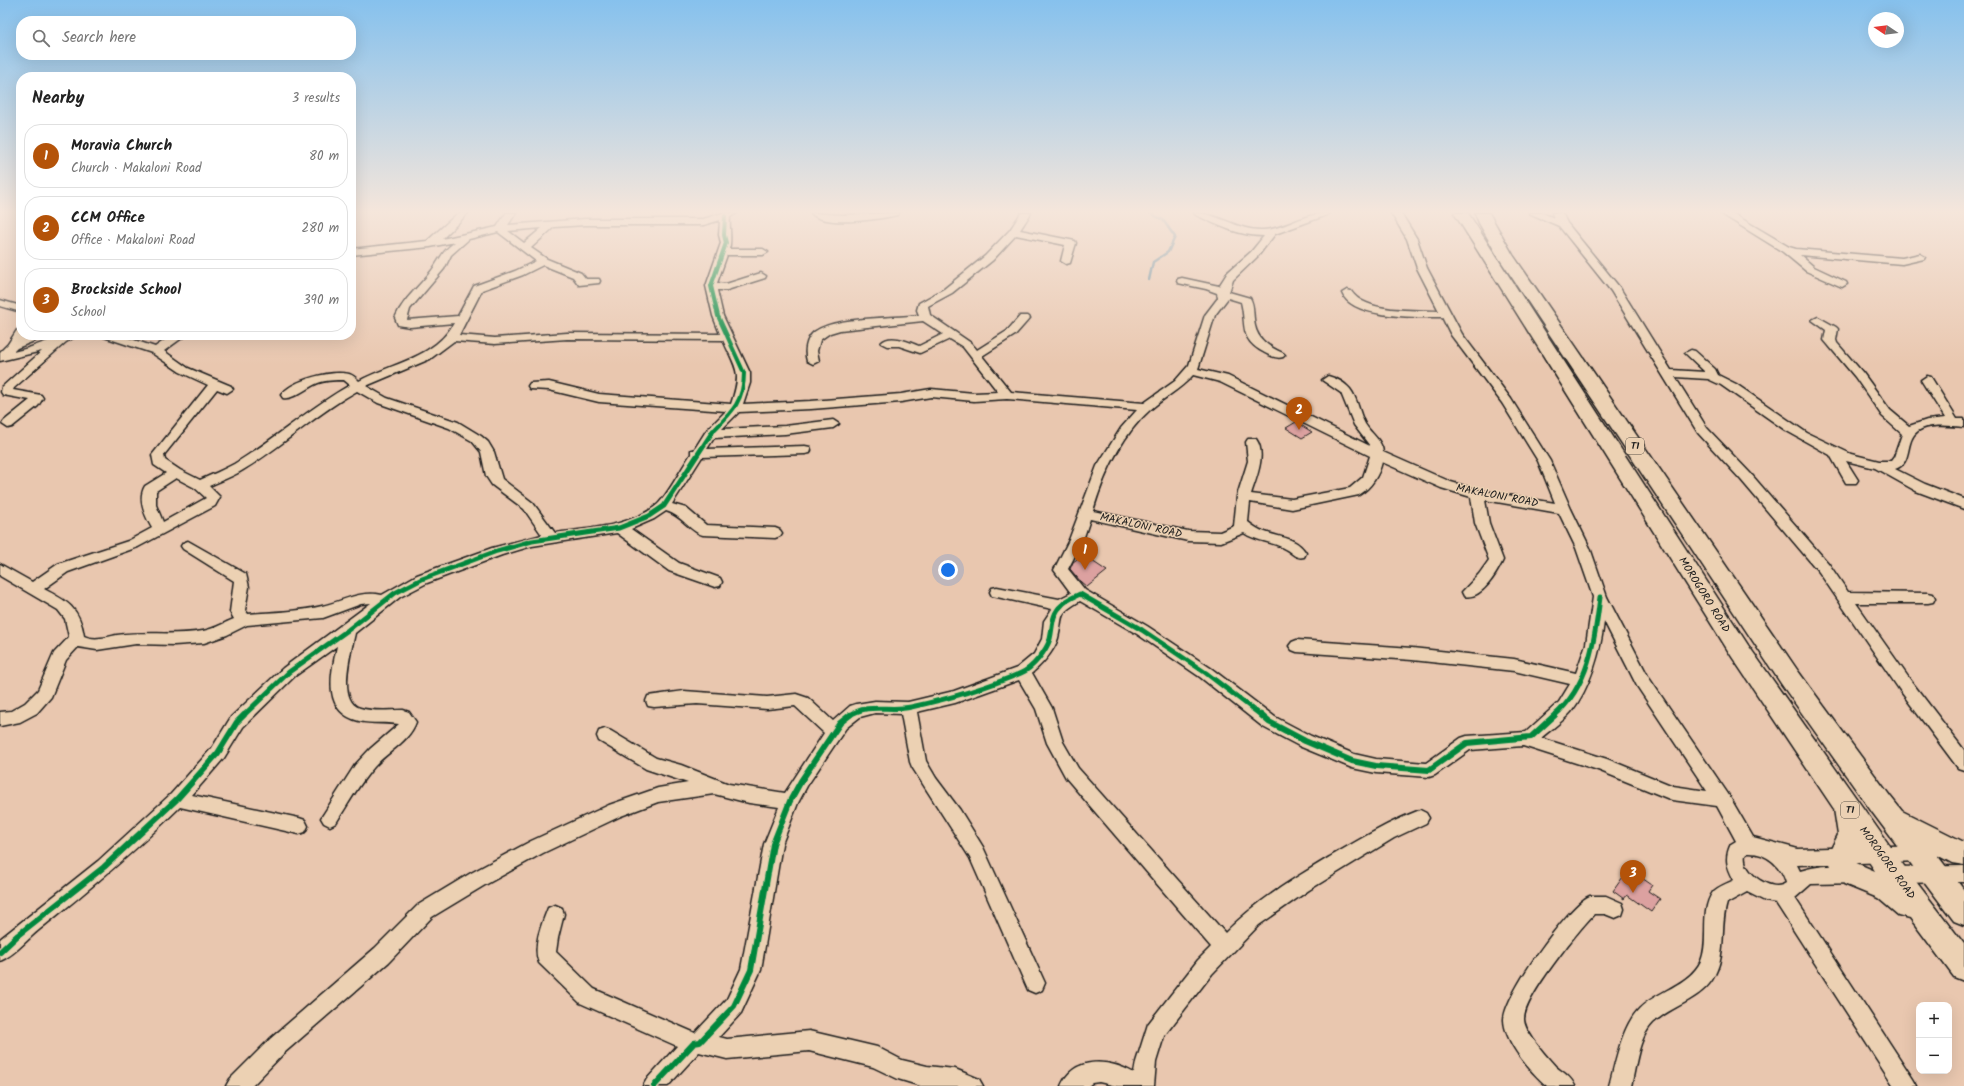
<!DOCTYPE html>
<html lang="en">
<head>
<meta charset="utf-8">
<style>
	:root { --surface:#fff; --page:#f6f6f6; --text:#222; --muted:#767676; --line:#e0e0e0; --accent:#b45309 }
	body { margin:0; font-family:Kalam,sans-serif; background:var(--page); color:var(--text) }
	.controls { position:absolute; right:12px; bottom:12px; display:grid; overflow:hidden; border-radius:8px; box-shadow:0 4px 16px #0002 }
	.controls button { width:36px; height:36px; display:grid; place-items:center; padding:0; border:0; border-bottom:1px solid var(--line); background:var(--surface); color:var(--text); font:20px sans-serif }
	.compass { position:absolute; left:1868px; top:12px; width:36px; height:36px; border-radius:50%; background:var(--surface); box-shadow:0 4px 16px #0002; rotate:283deg }
	.you { position:absolute; left:948px; top:570px; width:14px; height:14px; margin:-10px; border:3px solid #fff; border-radius:50%; background:#1a73e8; box-shadow:0 0 0 6px #1a73e833 }
	.badge { display:grid; place-items:center; width:26px; height:26px; border-radius:50%; background:var(--accent); color:#fff; font-size:13px; font-weight:700 }
	.pin { position:absolute; translate:-50% -33px; filter:drop-shadow(0 1px 2px #0008) }
	.pin::after { content:''; position:absolute; top:21px; width:14px; height:12px; background:inherit; clip-path:polygon(0 0,100% 0,50% 100%) }
	.list { margin:0; padding:0; list-style:none }
	h2 { display:flex; justify-content:space-between; align-items:center; height:52px; margin:0; padding:0 16px; font-size:17px }
	h2 small { font-size:13px; font-weight:400; color:var(--muted) }
	.list li { display:grid; grid-template-columns:26px 1fr auto; gap:12px; align-items:center; box-sizing:border-box; height:64px; margin:0 8px 8px; padding:0 8px; border:1px solid var(--line); border-radius:16px }
	.list b { display:block; font-size:15px; white-space:nowrap }
	.list p { margin:0; font-size:13px; white-space:nowrap; color:var(--muted) }
	.list em { font-size:13px; font-style:normal; color:var(--muted) }
	.icon { flex:none; width:22px; height:22px; fill:none; stroke:currentColor; stroke-width:2; stroke-linecap:round; stroke-linejoin:round }
	.map { position:relative; flex:none; width:1964px; height:1086px; overflow:hidden }
	.search { position:absolute; background:var(--surface); box-shadow:0 4px 16px #0002; left:16px; top:16px; width:340px; height:44px; display:flex; align-items:center; gap:10px; box-sizing:border-box; padding:0 14px; border-radius:16px; color:var(--muted); font-size:15px }
	.panel { position:absolute; background:var(--surface); box-shadow:0 4px 16px #0002; left:16px; top:72px; width:340px; height:268px; border-radius:16px }
	.map>svg:first-child { display:block }
	.lines { fill:none; stroke-linecap:round; stroke-linejoin:round }
	.stream { stroke:#638b9e; stroke-width:2.5 }
	.building { fill:#dca1a0; stroke:#1c1c1c }
	.minor-casing { stroke:#1c1c1c; stroke-width:3 }
	.highway-casing { stroke:#1c1c1c; stroke-width:3 }
	.minor { fill:#ecd1b3; fill-rule:evenodd }
	.highway { fill:#ecd1b3; fill-rule:evenodd }
	.cycleway-far2-casing { stroke:#ecd1b3; stroke-width:6 }
	.cycleway-far1-casing { stroke:#ecd1b3; stroke-width:8 }
	.cycleway-casing { stroke:#ecd1b3; stroke-width:9 }
	.cycleway-far2 { stroke:#00873e; stroke-width:4 }
	.cycleway-far1 { stroke:#00873e; stroke-width:5 }
	.cycleway { stroke:#00873e; stroke-width:6 }
	.labels { text-anchor:middle; dominant-baseline:central; stroke-width:3; stroke-linejoin:round; paint-order:stroke }
	.shield { fill:#ecd1b3; stroke:#5a5249; stroke-width:1 }
	.shield-label { font-size:10px; font-weight:bold; fill:#1c1c1c }
	.street-label { font-size:11px; fill:#1c1c1c; stroke:#ecd1b3 }
</style>
</head>
<body>
<div class="map">
<svg width="1964" height="1086" viewBox="0 0 1964 1086">
	<rect width="100%" height="100%" fill="#e9c7af"/>
	<filter id="ink" filterUnits="userSpaceOnUse"><feTurbulence type="fractalNoise" baseFrequency=".025" numOctaves="2"/><feDisplacementMap in="SourceGraphic" scale="8" xChannelSelector="R" yChannelSelector="G"/><feConvolveMatrix kernelMatrix="1 2 1 2 8 2 1 2 1" color-interpolation-filters="sRGB"/></filter>
	<g filter="url(#ink)">
		<g class="lines">
			<polyline class="stream" points="1149,280 1153,262 1168,252 1175,237 1163,220 1150,213"/>
		</g>
		<g class="building">
			<polygon points="1296,422 1312,432 1302,438 1286,428"/>
			<polygon points="1083,555 1107,571 1087,587 1081,582 1070,569 1073,562"/>
			<polygon points="1625,874 1635,881 1639,876 1652,885 1648,891 1660,899 1651,912 1627,895 1624,899 1613,891"/>
		</g>
		<g class="lines">
			<defs>
				<g id="minor">
					<path d="M458,213H468L442,239L497,227L506,213H516L508,225L585,219H703L723,213H737L730,217C729,227 732,241 729,249H763L768,252L763,255H727L717,283L726,284L761,273L766,276L765,278L727,290H717L723,316L750,373V383L743,404L811,401L901,394L931,389L974,393L998,392L963,347L950,339L920,353L899,346H887L881,343C890,333 909,342 919,346L943,334L923,321L840,330L830,333L820,340L817,351L819,361L813,364L807,361C804,351 806,339 814,332C836,316 891,319 919,315L917,310L919,303L944,289L985,256L1010,230L1021,213H1031L1020,230L1075,241L1076,243L1070,263L1066,264L1061,261L1065,245L1016,235L993,260L952,293L928,306L930,315L971,343L977,350L1007,331L1020,316H1028L1030,318L1015,335L982,356L1011,392L1144,403L1175,381L1189,365L1205,315L1218,298L1217,293L1206,289L1178,283L1177,281L1178,279L1182,278L1219,286L1228,272L1251,252L1264,236C1239,236 1217,225 1196,215L1194,213C1219,213 1238,231 1263,230C1287,229 1303,213 1329,213L1327,215L1275,234L1258,256L1233,280L1229,292L1250,298C1254,305 1253,311 1254,319C1255,338 1267,346 1283,353L1285,355L1283,357C1277,359 1271,356 1265,353C1238,339 1247,325 1241,302L1228,298L1215,315L1198,369L1228,376L1370,446L1354,425L1341,393L1322,380L1328,376C1336,378 1345,383 1350,389C1358,399 1359,413 1365,424C1371,434 1382,440 1383,452L1451,482L1478,490L1555,503L1538,461L1502,403L1451,335L1442,317C1418,317 1352,319 1342,293L1347,290L1351,291C1365,313 1414,310 1439,311L1417,268L1407,239L1391,213H1401L1417,239L1427,268L1462,334L1511,399L1550,461L1571,509L1590,548L1607,597L1649,678L1728,794L1753,837L1798,849L1921,845L1927,847L1930,853L1927,859L1921,861L1797,865L1800,871C1817,865 1849,863 1867,869L1869,875L1867,881L1860,883L1811,884L1795,898L1913,1079L1917,1086H1894L1776,903L1765,901L1747,892L1727,903C1719,929 1728,954 1712,980C1698,1001 1671,1006 1653,1023C1638,1038 1636,1067 1631,1086H1609C1615,1064 1622,1026 1639,1009C1656,991 1689,986 1701,961C1710,940 1699,912 1713,892C1717,887 1728,883 1734,880C1727,867 1724,858 1731,844L1736,841L1717,806L1672,800L1598,770L1523,746L1470,750L1435,775L1429,777L1376,773L1352,768L1299,746L1263,727L1200,677L1137,634L1080,601C1056,615 1064,615 1058,638C1054,652 1042,664 1032,673L1052,708L1063,742L1078,768L1225,933C1256,901 1295,878 1333,855C1362,838 1389,822 1420,810L1426,813L1429,818L1426,823L1394,838L1309,890L1259,925L1212,974L1164,1036L1156,1062L1154,1086H1117L1099,1082L1092,1083L1088,1086H1061C1074,1055 1110,1059 1134,1073L1136,1062L1148,1024L1198,960L1211,947L1066,778L1047,743L1036,709L1019,680L955,703L917,712L926,761L936,778L960,810L983,847L1045,983L1042,990L1035,993L1028,990L970,858L912,767L910,762L901,714L875,713L860,717L846,728L807,786L798,803L782,844L761,970L741,1013L719,1037L727,1039L809,1031L877,1047L902,1060L927,1066L955,1069L979,1079L983,1086H921L898,1079L873,1067L809,1051L727,1059L699,1052L668,1086H643L647,1079L677,1046L580,1003L539,963C532,947 542,923 548,908L555,905L562,908L564,914L558,938L556,952L594,989L695,1033L727,999L741,969L764,844L779,807L749,803L714,794L658,802L621,816L543,853L485,885L432,917L389,962L284,1053L252,1086H226L230,1079L270,1039L375,948L418,905L471,873L531,841L609,805L658,788L688,783L646,769L599,741L597,736L599,731L605,729L611,731L656,758L681,765L729,784L785,793L824,733L795,706L767,709L697,704L654,707L648,706L646,701L648,696L684,691L767,697L796,694L808,698L833,721L850,706L856,704L875,701L908,702L954,691L1017,668L1034,654L1042,639L1044,621L1052,609L997,597L992,596L990,592L992,588L997,587L1059,599L1071,593L1054,570L1069,540L1097,466L1121,428L1137,410L1007,399L974,401L931,397L901,402L811,409L739,412L722,429L785,426L833,420L839,424L833,428L785,434L714,438L707,449L805,446L810,447L811,450L810,453L805,454L702,457L672,504L686,508L706,525L775,528L780,530L782,533L780,536L775,538L703,535C689,531 683,516 666,511L654,519L631,529L679,563L720,578L722,582L720,586L715,587L669,571L617,533L532,546L502,555L427,583L400,597L355,633C352,649 336,701 360,708C373,712 389,710 403,710L409,712L416,722C409,742 388,751 374,767C359,784 348,804 336,823L330,826L324,823L321,818L355,765L370,749L399,724C386,722 372,724 359,721C322,712 331,674 337,646L295,676L243,727L224,758L192,795L299,818L305,820L308,826L305,832L299,834L180,807C135,851 89,890 40,929C27,939 15,955 0,961V939L98,861L171,794L212,748L231,717L283,668L371,603L361,604L323,618L247,625L227,635L204,643L174,645L136,644L97,650L78,647L66,660L51,697L37,713L20,722L0,726V712L11,711L25,703L38,690L54,653L69,637L65,619L58,610L0,576V564L32,582L58,564L128,541L152,528C145,516 137,499 145,486L166,473L154,465L152,455L208,385L180,372L152,353L104,337L102,335H119L155,347L172,335H186L164,351L188,368L231,386L233,389L227,393L217,389L164,455L165,460L180,470L200,480C211,475 223,470 234,464C274,440 309,408 350,385L344,380C335,380 326,380 318,383C307,387 294,400 283,398L281,395C292,380 331,370 349,374C353,375 356,378 359,381C392,363 435,358 454,323L410,327L398,325L395,318C404,297 423,284 435,266C443,254 443,251 455,242L430,247L351,255V249L427,241ZM720,220L719,235L721,243L706,286L713,316L720,334L567,333L495,338L459,335L482,290L523,275L543,265L573,277L579,285L599,283L600,281L599,279H586L581,273L547,259L531,248L554,227L585,225H704ZM542,228L524,243L508,231ZM498,232L536,261L515,271L474,286L458,316L407,320L410,309L444,269L451,255L469,239ZM567,339L723,340C737,371 742,371 731,404L599,394L549,382L530,383L528,386L530,389L549,390L599,402L726,411L706,431L694,450H691V454C683,466 667,496 658,504C631,527 589,528 555,533L533,503L502,479L494,452L488,442L481,436L458,422L387,398L366,386L430,359L454,341L495,344ZM1193,375L1220,382L1370,456L1363,477L1350,488L1292,499L1251,494C1256,478 1267,454 1256,439H1248L1246,442L1248,461L1237,496L1234,526L1220,532L1188,531L1093,511C1104,474 1121,436 1150,410C1164,397 1180,390 1193,375ZM357,391L378,403L449,428L472,441L481,452L486,476L492,485L524,509L542,535L492,548L417,575L382,595C360,590 344,601 322,606C299,612 272,612 248,614L245,610L249,587L246,574L188,541L183,543L181,546L183,549L234,581L230,612L234,619C224,623 214,629 203,631C175,636 146,631 117,635C107,637 94,641 84,636C80,608 67,601 44,589L68,572L138,547L215,506L220,497L209,486C220,481 232,477 243,470C283,446 317,413 357,391ZM1382,462L1441,488L1471,497L1475,523L1489,560L1479,574L1462,592L1464,596C1481,601 1497,573 1503,560L1489,523L1485,500L1559,513L1576,548L1593,597L1586,644L1576,673L1514,659L1412,648L1297,640L1292,642L1289,646L1292,650L1297,652L1412,660L1514,671L1570,684L1559,702L1526,732L1467,736L1461,738L1426,763L1376,759L1354,754L1311,736L1275,717L1212,669L1147,626L1085,590L1068,569L1083,540L1090,519L1188,541L1221,542L1244,533C1257,542 1273,541 1285,549C1293,553 1295,559 1304,557L1306,553C1297,537 1280,538 1265,532C1259,530 1253,526 1248,522L1250,502L1292,509L1359,495C1371,488 1379,475 1382,462ZM176,478L195,488L206,498L163,522L156,505V491ZM1604,621L1637,686L1707,791L1673,786L1607,759L1541,738C1550,730 1562,722 1571,712C1590,688 1601,651 1604,621ZM1748,853C1766,852 1782,866 1786,883C1772,894 1741,872 1745,855Z"/>
					<path d="M811,213L843,215L899,213L897,215C880,219 824,228 811,213Z"/>
					<path d="M1529,213H1542L1554,218L1552,213H1562L1567,223L1620,288L1671,370L1705,372L1685,353L1691,350L1695,351L1715,369L1718,375L1736,384L1807,433L1851,454L1879,461H1891L1894,457L1902,434L1882,416L1855,377L1824,340L1826,330L1812,320L1818,317L1836,327L1838,329L1836,340L1837,343L1863,373L1890,410L1909,426L1927,420L1945,418L1921,380L1927,376L1931,377L1957,419H1964V427C1950,426 1930,423 1918,431C1904,441 1913,464 1895,469L1925,484L1964,499V509L1916,491L1875,468L1846,461L1858,480L1856,483H1846L1830,455L1785,430L1721,385L1708,379L1675,377L1707,428L1751,474L1829,564L1848,592L1928,593L1933,594L1935,598L1933,602L1928,603H1856L1911,681L1964,750V770L1958,768L1899,689L1819,572L1741,480L1698,433L1611,291L1559,226Z"/>
					<polygon points="1720,213 1732,213 1789,247 1796,249 1902,258 1920,254 1925,257 1924,259 1902,264 1800,255 1814,267 1846,282 1847,284 1842,287 1806,271 1783,252"/>
					<polygon points="0,300 21,306 21,312 0,306"/>
					<path d="M21,329V335H25L23,338L30,335H46L44,337L17,348L13,352C35,348 55,335 78,335L66,342L14,388L13,390L41,395L43,398L38,406L12,427L8,428L2,424L4,421L30,400L3,395L1,392L2,387L42,351L0,361V352L8,344L17,330Z"/>
					<polygon points="1964,866 1964,882 1892,883 1885,881 1883,875 1885,869 1892,867"/>
					<path d="M1590,896H1606L1622,903L1624,909L1622,915L1615,918L1605,914H1594C1578,931 1524,997 1524,1019C1524,1026 1529,1033 1533,1039C1540,1049 1548,1058 1556,1067C1564,1073 1571,1077 1575,1086H1547C1531,1072 1505,1043 1504,1020C1503,997 1569,904 1590,896Z"/>
				</g>
				<g id="highway">
					<path d="M1454,213H1468L1748,645L1904,866L1964,944V981L1954,977L1910,918L1898,915L1878,898L1844,884L1840,875L1843,868L1831,866L1827,857L1838,835L1834,809L1732,657ZM1860,848L1875,871L1854,862L1852,863Z"/>
					<polygon points="1475,213 1489,213 1513,255 1798,671 1890,796 1902,811 1964,842 1964,865 1952,863 1937,855 1964,890 1964,925 1954,921 1872,812 1782,685 1497,255 1479,223"/>
				</g>
			</defs>
			<use href="#minor" class="minor-casing"/>
			<use href="#highway" class="highway-casing"/>
			<use href="#minor" class="minor"/>
			<use href="#highway" class="highway"/>
			<defs>
				<path id="cycleway-far2" d="M712,432C731,413 744,402 744,373L718,316L711,286L726,243L724,235L725,216"/>
				<g id="cycleway-far1">
					<polyline points="243,716 289,672 348,630 395,593 422,579 497,551 532,541 619,528 649,516 664,506 713,431"/>
					<path d="M849,716C868,702 889,712 911,707C948,699 986,688 1021,673C1033,668 1046,651 1050,639C1053,627 1051,614 1062,605C1066,600 1074,597 1080,594L1142,630L1206,673L1262,716"/>
					<path d="M1554,716C1589,686 1595,640 1600,597"/>
				</g>
				<g id="cycleway">
					<polyline points="1261,715 1269,722 1305,741 1352,761 1376,766 1429,770 1467,743 1531,737 1555,715"/>
					<polyline points="0,952 18,935 104,867 177,799 218,753 237,722 244,715"/>
					<polyline points="654,1086 694,1043 700,1042 734,1006 751,970 773,844 790,801 801,781 840,723 850,715"/>
				</g>
			</defs>
			<use href="#cycleway-far2" class="cycleway-far2-casing"/>
			<use href="#cycleway-far1" class="cycleway-far1-casing"/>
			<use href="#cycleway" class="cycleway-casing"/>
			<use href="#cycleway-far2" class="cycleway-far2"/>
			<use href="#cycleway-far1" class="cycleway-far1"/>
			<use href="#cycleway" class="cycleway"/>
		</g>
	</g>
	<linearGradient id="sky" x2="0" y2="1"><stop stop-color="#86c1ed"/><stop offset="0.58" stop-color="#f5e6db"/><stop offset="1" stop-color="#f5e6db" stop-opacity="0"/></linearGradient>
	<rect width="1964" height="365" fill="url(#sky)"/>
	<g class="labels">
		<g class="shield">
			<rect x="1626" y="438" width="18" height="16" rx="3"/>
			<rect x="1841" y="802" width="18" height="16" rx="3"/>
		</g>
		<g class="shield-label">
			<text x="1635" y="446">T1</text>
			<text x="1850" y="810">T1</text>
		</g>
		<g class="street-label">
			<text transform="translate(1497 496) rotate(11)">MAKALONI ROAD</text>
			<text transform="translate(1141 526) rotate(12)">MAKALONI ROAD</text>
			<text transform="translate(1704 595) rotate(58)">MOROGORO ROAD</text>
			<text transform="translate(1887 863) rotate(54)">MOROGORO ROAD</text>
		</g>
	</g>
</svg>
<div class="controls">
<button>+</button>
<button>−</button>
</div>
<svg class="compass" viewBox="-18 -18 36 36"><path d="M0-13l5 13h-10z" fill="#e53935"/><path d="M0 13l5-13h-10z" fill="#767676"/></svg>
<div class="you"></div>
<div class="pin badge" style="left:1085px;top:570px">1</div>
<div class="pin badge" style="left:1299px;top:430px">2</div>
<div class="pin badge" style="left:1633px;top:893px">3</div>
<div class="search"><svg class="icon" aria-label="search" viewBox="0 0 24 24"><circle cx="10" cy="10" r="6"/><path d="M15 15l6 6"/></svg>Search here</div>
<section class="panel">
<h2>Nearby<small>3 results</small></h2>
<ul class="list">
<li><span class="badge">1</span><div><b>Moravia Church</b><p>Church · Makaloni Road</p></div><em>80 m</em></li>
<li><span class="badge">2</span><div><b>CCM Office</b><p>Office · Makaloni Road</p></div><em>280 m</em></li>
<li><span class="badge">3</span><div><b>Brockside School</b><p>School</p></div><em>390 m</em></li>
</ul>
</section>
</div>
</body>
</html>
